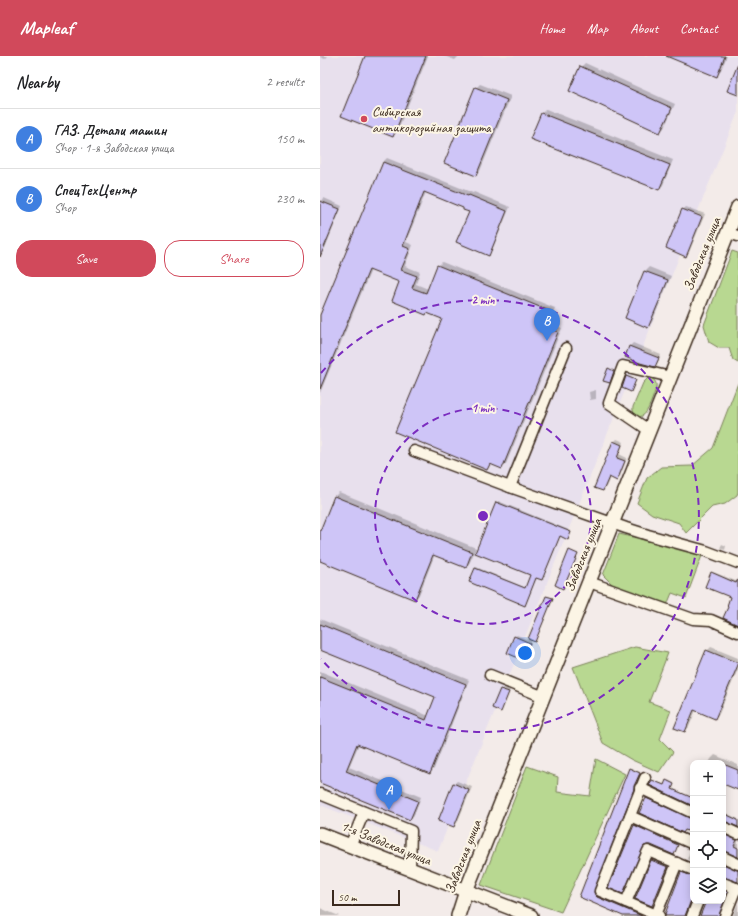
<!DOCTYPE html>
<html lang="en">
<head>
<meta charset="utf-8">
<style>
	:root { --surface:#fff; --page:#f2f2f2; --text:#202124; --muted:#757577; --line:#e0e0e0; --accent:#d1495b }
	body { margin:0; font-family:Caveat,sans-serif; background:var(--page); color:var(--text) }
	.controls { position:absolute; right:12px; bottom:12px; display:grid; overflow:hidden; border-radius:8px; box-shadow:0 2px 10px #0003 }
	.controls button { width:36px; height:36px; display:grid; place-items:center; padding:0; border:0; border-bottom:1px solid var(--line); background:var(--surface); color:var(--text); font:20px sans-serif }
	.scale { position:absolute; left:12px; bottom:10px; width:68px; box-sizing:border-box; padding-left:4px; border:2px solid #3b2a1e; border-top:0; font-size:11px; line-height:14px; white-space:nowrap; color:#3b2a1e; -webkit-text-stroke:3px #fcf5e5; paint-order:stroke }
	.you { position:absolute; left:205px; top:597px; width:14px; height:14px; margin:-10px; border:3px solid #fff; border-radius:50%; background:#1a73e8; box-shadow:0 0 0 6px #1a73e833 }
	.badge { display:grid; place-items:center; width:26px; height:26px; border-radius:50%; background:var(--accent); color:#fff; font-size:13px; font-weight:700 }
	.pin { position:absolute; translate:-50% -33px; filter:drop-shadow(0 1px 2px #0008) }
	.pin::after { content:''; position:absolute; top:21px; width:14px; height:12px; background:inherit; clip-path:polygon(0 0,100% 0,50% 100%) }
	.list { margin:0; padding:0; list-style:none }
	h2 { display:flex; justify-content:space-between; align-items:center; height:52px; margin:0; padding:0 16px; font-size:17px }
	h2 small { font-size:13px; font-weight:400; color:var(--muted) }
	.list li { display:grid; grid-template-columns:26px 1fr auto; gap:12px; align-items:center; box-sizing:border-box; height:60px; padding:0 16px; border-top:1px solid var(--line) }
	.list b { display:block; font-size:15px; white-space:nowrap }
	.list p { margin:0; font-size:13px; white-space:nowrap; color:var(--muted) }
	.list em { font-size:13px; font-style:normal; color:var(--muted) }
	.actions { display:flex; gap:8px; padding:12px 16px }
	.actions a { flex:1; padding:9px 0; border:1px solid var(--accent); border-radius:16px; text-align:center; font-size:14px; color:var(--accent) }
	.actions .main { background:var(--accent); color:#fff }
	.icon { flex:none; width:22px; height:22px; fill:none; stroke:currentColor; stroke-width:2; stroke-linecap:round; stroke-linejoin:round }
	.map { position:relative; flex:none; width:418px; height:860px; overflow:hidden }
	header { display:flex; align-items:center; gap:24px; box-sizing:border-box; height:56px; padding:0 20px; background:var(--accent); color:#fff }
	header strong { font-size:19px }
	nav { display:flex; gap:22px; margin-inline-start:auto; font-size:14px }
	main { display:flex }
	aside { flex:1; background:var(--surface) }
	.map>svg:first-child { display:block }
	.built { fill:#e8e0ed }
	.green { fill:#b8d891; stroke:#7a8158 }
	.shadow { fill:#0003 }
	.building { fill:#cec5f7; stroke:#3b2a1e }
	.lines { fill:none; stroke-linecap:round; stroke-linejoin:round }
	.minor-casing { stroke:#3b2a1e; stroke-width:13 }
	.major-casing { stroke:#3b2a1e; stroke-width:16 }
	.minor { stroke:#fcf5e5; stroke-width:10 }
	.major { stroke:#fcf5e5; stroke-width:13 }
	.ring { fill:none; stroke:#7b2cbf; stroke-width:2; stroke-dasharray:7 5 }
	.poi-dot { fill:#d1495b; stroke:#fcf5e5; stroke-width:1.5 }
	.labels { text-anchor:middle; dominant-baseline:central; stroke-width:4; stroke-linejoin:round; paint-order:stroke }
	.poi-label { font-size:14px; fill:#3b2a1e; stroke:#fcf5e5; text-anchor:start }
	.street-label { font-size:14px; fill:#3b2a1e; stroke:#fcf5e5 }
	.centre { fill:#7b2cbf; stroke:#fcf5e5; stroke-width:2 }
	.ring-label { font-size:12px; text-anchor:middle; font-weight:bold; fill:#7b2cbf; stroke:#fcf5e5; stroke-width:4; stroke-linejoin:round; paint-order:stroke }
</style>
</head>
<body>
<header>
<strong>Mapleaf</strong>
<nav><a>Home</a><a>Map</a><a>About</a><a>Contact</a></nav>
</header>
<main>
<aside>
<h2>Nearby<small>2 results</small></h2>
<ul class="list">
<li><span class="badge" style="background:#3f7fe0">A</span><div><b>ГАЗ. Детали машин</b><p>Shop · 1-я Заводская улица</p></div><em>150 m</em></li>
<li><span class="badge" style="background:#3f7fe0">B</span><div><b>СпецТехЦентр</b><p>Shop</p></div><em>230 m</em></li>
</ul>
<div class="actions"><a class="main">Save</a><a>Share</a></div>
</aside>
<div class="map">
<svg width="418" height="860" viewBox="0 0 418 860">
	<rect width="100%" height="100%" fill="#f3ebe9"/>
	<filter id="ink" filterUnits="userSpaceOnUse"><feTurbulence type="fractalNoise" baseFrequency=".025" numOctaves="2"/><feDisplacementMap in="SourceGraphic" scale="8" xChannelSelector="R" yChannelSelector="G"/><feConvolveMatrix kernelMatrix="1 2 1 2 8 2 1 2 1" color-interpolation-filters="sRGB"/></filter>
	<g filter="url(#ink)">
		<polygon class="built" points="0,0 418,0 418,56 118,795 0,749"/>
		<g class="green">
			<polygon points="412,195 418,197 418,307 413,304 409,292 399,292 389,286 384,269"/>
			<path d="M328,322C334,322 337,326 336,332C334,338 328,358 322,360C316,363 312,356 313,351L323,327Z"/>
			<polygon points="418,327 418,436 417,439 405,448 392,451 366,477 359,467 332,458 317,447 327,422 341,411 372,410 393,392"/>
			<polygon points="299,478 383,497 366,542 352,537 347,549 297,533 283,519"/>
			<polygon points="315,591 348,597 329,646 351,654 340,683 353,696 339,716 312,704 283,687 253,611"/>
			<polygon points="276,703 305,718 241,856 161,829 207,710 238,721 237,736 270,740"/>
		</g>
		<g class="shadow">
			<polygon points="0,0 8,0 5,3 0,1 0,2"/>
			<polygon points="46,0 108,0 77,76 73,80"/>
			<polygon points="124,0 139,0 135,4"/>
			<polygon points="347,0 407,0 400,16 396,20"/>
			<polygon points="265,7 355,48 344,72 340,76 261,11"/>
			<polygon points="160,28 191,40 160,115 156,119 156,32"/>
			<polygon points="226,53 353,104 343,129 339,133 222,57"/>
			<polygon points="67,102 153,137 154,136 190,151 172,194 168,198 150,156 145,152 106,136 86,186 93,189 85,210 100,216 96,228 108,233 118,210 122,206 235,252 229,267 242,272 186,408 182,412 171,408 167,413 123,263 80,226 51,214 0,337 0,261 63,106"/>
			<polygon points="4,142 22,150 5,192 2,195 0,194 0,148"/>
			<polygon points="366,151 385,158 369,196 366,199 363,154"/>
			<polygon points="329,211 351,220 332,266 328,271 306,262 325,215"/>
			<polygon points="313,287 341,299 338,306 335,310 306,301 310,290"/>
			<polygon points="307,320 308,320 316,323 311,335 303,332"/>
			<polygon points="276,334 276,343 270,344 269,336"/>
			<polygon points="297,383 304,386 299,398 307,402 300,420 297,423 290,421 286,431 282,434 294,386"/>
			<polygon points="19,436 156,492 150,506 146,511 115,498 99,539 95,543 0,504 0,477 15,440"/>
			<polygon points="178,445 251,475 249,482 240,480 223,522 222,523 217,521 205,548 155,512 156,511 206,532 211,519 157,496"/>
			<polygon points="402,488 406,490 405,494 400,492"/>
			<polygon points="393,516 418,526 418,568 412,541 392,517"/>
			<polygon points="227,540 228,540 233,542 215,584 212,584 205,601 203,602 195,581 197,579 209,584"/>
			<polygon points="0,563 149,624 114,713 110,717 39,688 29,711 101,741 94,759 90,763 0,726 0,615 109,660 116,640 0,593"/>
			<polygon points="391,591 418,602 418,613 399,658 395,662 376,654 369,671 365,675 387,595"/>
			<polygon points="183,632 190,634 182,653 180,655 181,634"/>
			<polygon points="395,699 418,709 418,733 403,727 403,707 389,707 391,703"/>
			<polygon points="311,712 320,716 314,728 314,731 274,835 278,840 324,860 305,860 260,841"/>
			<polygon points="333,724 345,729 348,724 354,727 352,732 373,742 373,749 331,729"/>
			<polygon points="137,725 152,731 137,767 134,770 134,728"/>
			<polygon points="327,742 373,763 373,776 327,743"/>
			<polygon points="403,756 418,763 418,770 403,764"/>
			<polygon points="315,769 358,788 354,797 331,788 324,789"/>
			<polygon points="403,777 418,784 418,800 403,794"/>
			<polygon points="371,793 373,794 373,806 367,803"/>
			<polygon points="333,803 348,810 332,848 316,842"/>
			<polygon points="418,847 418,860 413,860"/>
			<polygon points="0,852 19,860 0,860"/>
		</g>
		<g class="building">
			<polygon points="45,0 106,0 73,81 21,60"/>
			<polygon points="346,0 405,0 397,21"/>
			<polygon points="418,8 418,39 407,35"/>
			<polygon points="260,10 352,52 340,77 249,35"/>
			<polygon points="155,31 187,44 156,120 124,107"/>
			<polygon points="221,57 350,109 339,134 210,83"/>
			<polygon points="63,106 148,140 149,139 187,155 169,200 136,186 149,156 143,154 143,152 104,136 83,190 90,193 81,214 97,220 92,232 106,237 117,209 232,256 226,271 238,276 182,413 170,408 167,414 75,376 122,263 107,257 106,259 72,245 79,226 49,214 0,333 0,259"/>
			<polygon points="0,145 20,153 0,201"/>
			<polygon points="362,153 382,161 366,201 346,192"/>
			<polygon points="324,215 348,224 328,272 305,262"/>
			<polygon points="309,290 339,302 335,311 320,307 305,301"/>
			<polygon points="288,312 294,315 290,327 283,325"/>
			<polygon points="306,320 316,324 311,336 302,332"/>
			<polygon points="293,385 302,389 297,402 305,405 297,425 289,421 283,435 274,432"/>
			<polygon points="14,440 152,496 146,512 113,499 95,544 0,505 0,475"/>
			<polygon points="176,446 251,476 248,484 240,480 222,524 216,522 205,550 198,547 199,547 149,526 155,512 205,532 210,519 155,497"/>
			<polygon points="249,494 258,498 243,533 235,529"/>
			<polygon points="391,516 416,527 418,523 418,569 403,562 408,551 407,550 410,541 385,531"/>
			<polygon points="226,540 233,542 215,586 208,583"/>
			<polygon points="0,568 146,628 110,718 37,688 26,715 98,745 90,764 0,727 0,621 106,664 115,641 0,594"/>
			<polygon points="194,580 210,587 203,604 187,597"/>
			<polygon points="386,594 418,607 418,609 395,663 374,654 365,676 354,672"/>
			<polygon points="180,633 189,636 181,656 172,652"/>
			<polygon points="403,708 418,714 418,734 403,728"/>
			<polygon points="309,712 320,717 314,730 314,733 274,836 275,839 277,841 322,860 303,860 259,841"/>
			<polygon points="332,724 344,729 346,724 354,728 352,733 373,742 373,750 329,729"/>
			<polygon points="133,727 149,734 134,771 118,765"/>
			<polygon points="326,742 373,763 373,777 365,774 363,777 319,757"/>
			<polygon points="403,757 418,764 418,771 403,765"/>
			<polygon points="314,769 358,789 354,799 331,789 327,789 324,790 303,838 288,832"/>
			<polygon points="403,778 417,784 414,790 418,792 418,801 403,795"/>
			<polygon points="331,804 348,811 332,850 315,843"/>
			<polygon points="403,808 418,814 418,826 403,821"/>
			<polygon points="361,816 373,820 373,839 365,860 345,860 345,858"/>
			<polygon points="403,834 408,836 399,860 380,860 386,845 403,845"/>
		</g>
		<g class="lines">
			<defs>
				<g id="minor">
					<polyline points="408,177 418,180"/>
					<polyline points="330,375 289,347 303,310 351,321"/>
					<polyline points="94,395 190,431 306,472 328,479 386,495 418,507"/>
					<polyline points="190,431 246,292"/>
					<polyline points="269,526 373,563 391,564 418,576"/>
					<polyline points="170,619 224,641"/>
					<polyline points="325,722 280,835 339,860"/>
					<polyline points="320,732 373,757"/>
					<polyline points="0,738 91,775 90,813"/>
					<polyline points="310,760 373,788"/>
					<polyline points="403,771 418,778"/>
					<polyline points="30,790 44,756"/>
					<polyline points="403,801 418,808"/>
					<polyline points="403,827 418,833"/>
					<polyline points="306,846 328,795 373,814"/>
					<polyline points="336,859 357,807"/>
					<polyline points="372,860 378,845"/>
					<polyline points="405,860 416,832"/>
				</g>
				<g id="major">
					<polyline points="0,778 211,860"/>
					<polyline points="138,860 146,835 418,151"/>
				</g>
			</defs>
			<use href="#minor" class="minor-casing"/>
			<use href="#major" class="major-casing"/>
			<use href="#minor" class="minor"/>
			<use href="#major" class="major"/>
		</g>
	</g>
	<g class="ring">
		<circle cx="163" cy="460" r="108"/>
		<path d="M1 317A216 216 0 1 1 1 603"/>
	</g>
	<circle class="poi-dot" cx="44" cy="63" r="4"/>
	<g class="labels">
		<g class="poi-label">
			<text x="52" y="55">Сибирская<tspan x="52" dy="16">антикорозийная защита</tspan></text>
		</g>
		<g class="street-label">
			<text transform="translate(382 198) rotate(-68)">Заводская улица</text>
			<text transform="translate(263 499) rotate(-68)">Заводская улица</text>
			<text transform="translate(66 787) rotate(22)">1-я Заводская улица</text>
			<text transform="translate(143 801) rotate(-69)">Заводская улица</text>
		</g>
	</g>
	<circle cx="163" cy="460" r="6" class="centre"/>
	<g class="ring-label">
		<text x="163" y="248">2 min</text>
		<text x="163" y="356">1 min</text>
	</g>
</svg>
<div class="controls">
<button>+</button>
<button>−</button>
<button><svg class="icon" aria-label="locate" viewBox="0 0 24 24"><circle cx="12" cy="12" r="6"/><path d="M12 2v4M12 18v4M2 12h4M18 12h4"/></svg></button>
<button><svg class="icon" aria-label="layers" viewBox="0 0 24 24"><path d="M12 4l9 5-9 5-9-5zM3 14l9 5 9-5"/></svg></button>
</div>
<div class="scale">50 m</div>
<div class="you"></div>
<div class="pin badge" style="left:69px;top:754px;background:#3f7fe0">A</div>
<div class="pin badge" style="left:227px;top:285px;background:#3f7fe0">B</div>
</div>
</main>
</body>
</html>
